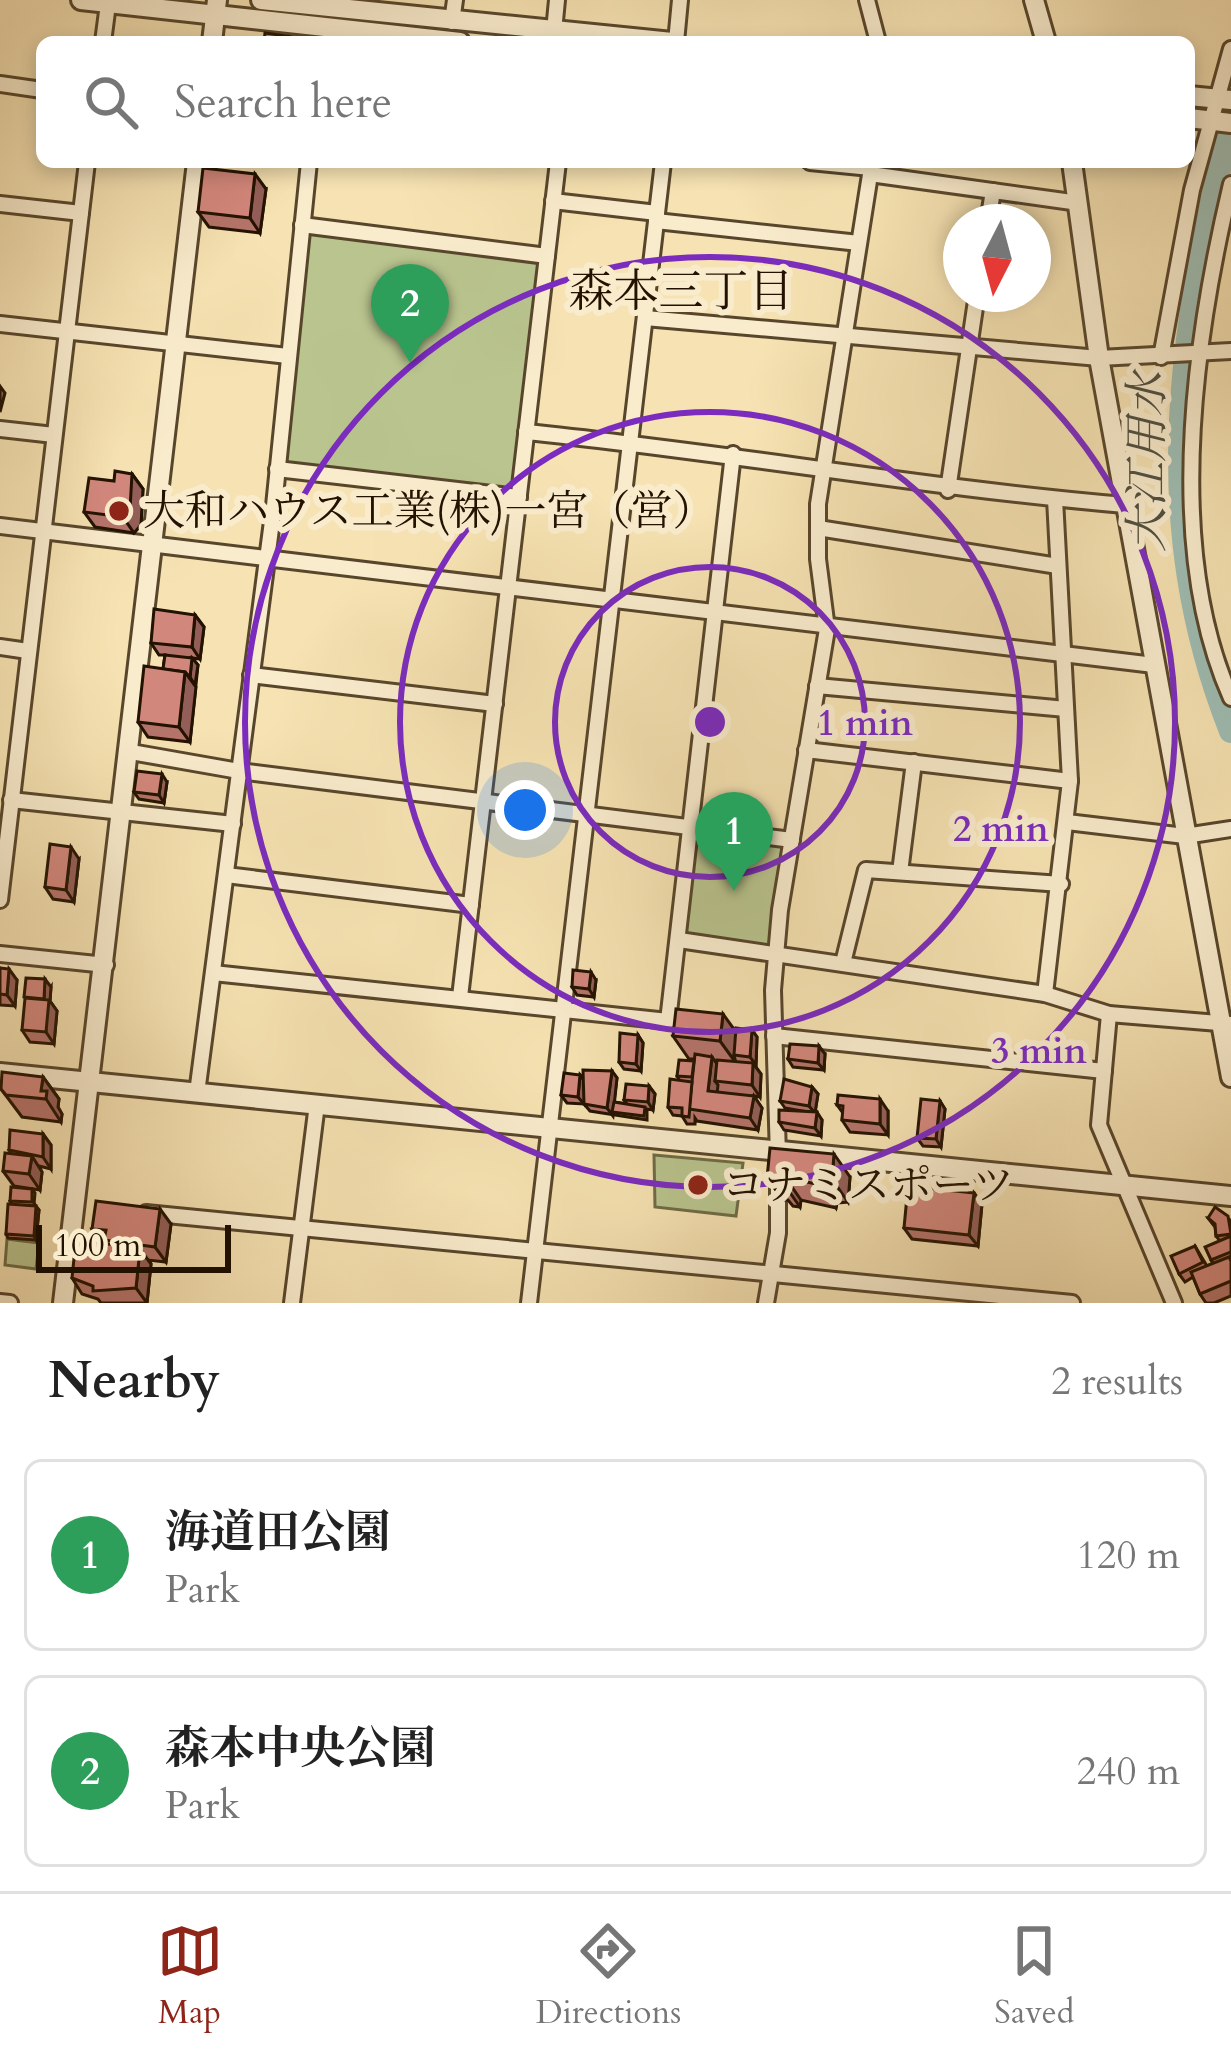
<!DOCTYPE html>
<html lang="en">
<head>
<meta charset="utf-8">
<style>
	:root { --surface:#fff; --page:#f6f6f6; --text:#222; --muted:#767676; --line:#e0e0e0; --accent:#8f2418 }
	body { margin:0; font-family:Cardo,"Noto Serif JP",serif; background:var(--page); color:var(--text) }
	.compass { position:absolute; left:943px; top:204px; width:108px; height:108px; border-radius:50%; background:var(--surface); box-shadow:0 6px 18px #0003; rotate:186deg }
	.scale { position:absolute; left:36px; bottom:30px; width:195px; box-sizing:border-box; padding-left:12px; border:6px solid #231200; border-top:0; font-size:33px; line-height:42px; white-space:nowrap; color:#231200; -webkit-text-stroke:9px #f9eccd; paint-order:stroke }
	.you { position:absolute; left:525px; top:810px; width:42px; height:42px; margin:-30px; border:9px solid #fff; border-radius:50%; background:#1a73e8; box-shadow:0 0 0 18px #1a73e833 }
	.badge { display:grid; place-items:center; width:78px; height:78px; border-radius:50%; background:var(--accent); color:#fff; font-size:39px; font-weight:700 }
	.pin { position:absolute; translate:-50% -99px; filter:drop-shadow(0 3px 6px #0008) }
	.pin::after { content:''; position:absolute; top:63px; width:42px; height:36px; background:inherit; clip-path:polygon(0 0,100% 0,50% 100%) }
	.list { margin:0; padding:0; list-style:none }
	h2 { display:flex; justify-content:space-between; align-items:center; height:156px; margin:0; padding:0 48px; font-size:51px }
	h2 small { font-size:39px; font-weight:400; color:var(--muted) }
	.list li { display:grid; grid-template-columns:78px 1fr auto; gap:36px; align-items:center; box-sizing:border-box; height:192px; margin:0 24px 24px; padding:0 24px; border:3px solid var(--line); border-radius:18px }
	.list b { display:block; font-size:45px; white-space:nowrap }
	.list p { margin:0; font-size:39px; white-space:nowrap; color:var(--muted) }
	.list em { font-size:39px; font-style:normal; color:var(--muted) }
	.icon { flex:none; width:66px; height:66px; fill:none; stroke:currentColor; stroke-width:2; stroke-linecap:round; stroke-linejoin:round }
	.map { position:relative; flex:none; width:1231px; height:1303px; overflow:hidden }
	.search { position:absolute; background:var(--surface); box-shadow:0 6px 18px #0003; left:36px; right:36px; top:36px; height:132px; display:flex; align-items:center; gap:30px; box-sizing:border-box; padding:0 42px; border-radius:18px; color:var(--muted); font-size:45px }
	.sheet { height:588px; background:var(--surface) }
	nav { display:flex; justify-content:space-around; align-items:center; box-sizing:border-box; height:168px; border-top:3px solid var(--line); background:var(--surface); font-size:33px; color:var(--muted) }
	nav a { display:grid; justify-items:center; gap:6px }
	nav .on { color:var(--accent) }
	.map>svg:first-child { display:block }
	.green { fill:#b9c48e; stroke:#6e6b47; stroke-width:3 }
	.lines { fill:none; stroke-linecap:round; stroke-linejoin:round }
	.river { stroke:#9ebdb3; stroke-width:24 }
	.minor-casing { stroke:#58462c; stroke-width:20 }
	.tertiary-casing { stroke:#58462c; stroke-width:24 }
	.minor { stroke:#f9eccd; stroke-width:14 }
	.tertiary { stroke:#f9eccd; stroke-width:18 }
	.wall { fill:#b5746b; stroke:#231200; stroke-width:3 }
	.shaded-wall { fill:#935e57; stroke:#231200; stroke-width:3 }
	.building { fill:#d2877c; stroke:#231200; stroke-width:3 }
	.ring { fill:none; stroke:#7b2cbf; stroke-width:6 }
	.poi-dot { fill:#8f2418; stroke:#f9eccd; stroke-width:4.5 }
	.labels { text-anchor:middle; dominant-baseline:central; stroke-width:12; stroke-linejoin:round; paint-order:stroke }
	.poi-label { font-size:42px; fill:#231200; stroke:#f9eccd; text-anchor:start }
	.neighbourhood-label { font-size:45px; fill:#231200; stroke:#f9eccd }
	.water-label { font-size:45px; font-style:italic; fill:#4e4e3f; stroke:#f9eccd }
	.centre { fill:#7b2cbf; stroke:#f9eccd; stroke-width:6 }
	.ring-label { font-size:36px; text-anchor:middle; font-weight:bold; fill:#7b2cbf; stroke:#f9eccd; stroke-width:12; stroke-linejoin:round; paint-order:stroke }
</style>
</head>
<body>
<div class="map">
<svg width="1231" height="1303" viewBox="0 0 1231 1303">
	<rect width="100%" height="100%" fill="#f6e2b2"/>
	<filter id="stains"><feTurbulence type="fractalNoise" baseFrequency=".00167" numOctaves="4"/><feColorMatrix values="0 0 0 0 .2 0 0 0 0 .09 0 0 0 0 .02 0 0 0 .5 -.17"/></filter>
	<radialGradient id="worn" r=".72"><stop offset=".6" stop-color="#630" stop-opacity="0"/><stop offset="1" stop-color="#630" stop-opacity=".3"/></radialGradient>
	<g class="green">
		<polygon points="302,225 547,256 513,496 277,469"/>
		<polygon points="694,833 785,846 771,946 685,935"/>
		<polygon points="654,1155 743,1163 736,1216 655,1207"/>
		<polygon points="7,1239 39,1243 36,1269 5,1265"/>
	</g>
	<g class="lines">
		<path class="river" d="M1231,118C1180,331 1148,521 1231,731"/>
		<defs>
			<g id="minor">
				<polyline points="867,0 878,42"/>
				<polyline points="452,22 455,0"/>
				<polyline points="554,31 557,0"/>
				<polyline points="103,42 108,4"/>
				<polyline points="676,42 680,0"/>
				<polyline points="0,84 42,90"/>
				<polyline points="810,162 871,168"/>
				<polyline points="870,174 1079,203"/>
				<path d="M1231,184C1194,340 1164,547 1231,698"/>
				<polyline points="553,201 657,213"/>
				<polyline points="0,204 81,213"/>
				<polyline points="656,221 859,243"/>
				<polyline points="988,222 993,191"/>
				<polyline points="302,225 547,256"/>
				<polyline points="645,318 1099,358 1231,351"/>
				<polyline points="0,324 288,356"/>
				<polyline points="1161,357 1192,190 1231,49"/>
				<polyline points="0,429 54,435"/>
				<path d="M526,432C727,452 925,488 1125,505"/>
				<polyline points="277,469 519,497"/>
				<polyline points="948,490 977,294"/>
				<polyline points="0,526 1154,665"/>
				<polyline points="818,528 1058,566"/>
				<polyline points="0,647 28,651"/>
				<polyline points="251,675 495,704"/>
				<polyline points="817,686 1066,709"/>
				<polyline points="806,750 1070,781"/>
				<polyline points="131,752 239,771 792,840"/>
				<polyline points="11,800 233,824"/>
				<polyline points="1067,822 1185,836 1231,829"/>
				<polyline points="900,872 914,762"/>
				<polyline points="226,875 471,905"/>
				<polyline points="0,900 87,162"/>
				<polyline points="679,940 1045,994 1109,1014 1231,1024"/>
				<polyline points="0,954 106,965"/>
				<polyline points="843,963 866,870 1061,884"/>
				<polyline points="213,973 668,1021 733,454"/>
				<polyline points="1045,994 1070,781 1055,499"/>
				<polyline points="460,997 558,162"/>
				<polyline points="1109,1014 1099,1125 1174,1303"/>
				<polyline points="774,1036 1104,1071"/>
				<polyline points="197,1093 274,506 309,162"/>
				<polyline points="778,1156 773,990 780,910 827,629 818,559 818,504 872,162"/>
				<polyline points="146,1213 1072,1303"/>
				<polyline points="0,1302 10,1303"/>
				<polyline points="292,1303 317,1104"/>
				<polyline points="529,1303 663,162"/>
				<polyline points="766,1303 778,1233 778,1178"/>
			</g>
			<g id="tertiary">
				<polyline points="81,0 460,42"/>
				<polyline points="261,0 672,42"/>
				<polyline points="1034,0 1046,42"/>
				<polyline points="212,42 217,0"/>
				<polyline points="1189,96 1231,100"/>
				<polyline points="1189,118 1231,123"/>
				<polyline points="1072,162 1099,358 1231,1077"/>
				<polyline points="0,1073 1231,1196"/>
				<polyline points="63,1303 197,162"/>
			</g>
		</defs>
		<use href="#minor" class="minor-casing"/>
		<use href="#tertiary" class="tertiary-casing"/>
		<use href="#minor" class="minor"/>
		<use href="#tertiary" class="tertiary"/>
	</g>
	<g class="wall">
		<polygon points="266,189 260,233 209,227 198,212"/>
		<polygon points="132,474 143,489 141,525 134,533 95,527 84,512 114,481"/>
		<polygon points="195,615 204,627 200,659 192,658 198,665 190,742 148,737 138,722 163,669 165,655 159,655 151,643"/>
		<polygon points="167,782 164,803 139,799 134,792"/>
		<polygon points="79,859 74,902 53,899 45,887"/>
		<polygon points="0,968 17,980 15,1006 0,1005"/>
		<polygon points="596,980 594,997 577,995 572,987"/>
		<polygon points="51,987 50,1001 57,1011 54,1044 30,1042 22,1030"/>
		<polygon points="752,1030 757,1037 756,1065 754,1065 761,1074 760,1097 754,1096 762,1108 758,1130 697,1121 695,1118 695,1124 687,1124 682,1116 673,1115 668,1107 680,1081 677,1076 694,1059 689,1059 673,1036"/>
		<polygon points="638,1035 643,1043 641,1071 624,1069 619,1062"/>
		<polygon points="825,1054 824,1070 793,1067 788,1059"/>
		<polygon points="612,1071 617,1078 614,1102 627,1104 624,1100 649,1086 655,1094 653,1110 647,1109 647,1120 590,1111 584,1104 584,1098 584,1104 567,1103 561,1095 580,1075 584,1080"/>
		<polygon points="43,1077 59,1099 58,1107 62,1114 61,1122 22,1117 1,1089"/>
		<polygon points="812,1087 818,1094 815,1112 822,1120 821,1136 784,1130 779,1122 802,1111 785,1108 780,1101"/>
		<polygon points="940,1101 945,1109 941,1147 923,1146 917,1138"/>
		<polygon points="837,1105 888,1111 888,1135 850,1132 842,1120 843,1113"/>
		<polygon points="43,1134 51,1145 51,1169 39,1166 42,1172 40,1190 14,1186 3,1171 12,1154 9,1150"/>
		<polygon points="850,1177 848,1202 837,1203 836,1208 801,1200 800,1207 793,1206 788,1200 783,1200 767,1178"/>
		<polygon points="32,1189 35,1193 34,1205 39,1210 36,1240 8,1238 6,1234 12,1204 10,1201"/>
		<polygon points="974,1193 982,1204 978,1246 912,1239 904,1228"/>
		<polygon points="1208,1218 1231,1220 1231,1296 1214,1303 1206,1303 1200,1294 1193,1277 1185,1282 1179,1274 1195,1246 1207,1266 1213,1263 1211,1260 1220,1241 1216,1236 1215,1227"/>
		<polygon points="171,1224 166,1262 148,1260 151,1264 147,1303 101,1303 98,1299 82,1294 72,1278 102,1243 92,1229"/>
	</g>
	<g class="shaded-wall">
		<polygon points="255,174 266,189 260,233 250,218"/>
		<polygon points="0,386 5,393 0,412"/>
		<polygon points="132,474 143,489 141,525 134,533 123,517"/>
		<polygon points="195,615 204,627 200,659 192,647"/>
		<polygon points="192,658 198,665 195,685 190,677"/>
		<polygon points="185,672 196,687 190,742 179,727"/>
		<polygon points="162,774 167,782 164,803 159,795"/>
		<polygon points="71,847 79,859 74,902 66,890"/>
		<polygon points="9,969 17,980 15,1006 7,995"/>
		<polygon points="591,972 596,980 594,997 589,989"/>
		<polygon points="45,979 51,987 50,1001 57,1011 54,1044 46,1032 44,999"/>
		<polygon points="723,1014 739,1036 734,1055 736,1063 720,1041"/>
		<polygon points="752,1030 757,1037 756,1065 750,1057"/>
		<polygon points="638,1035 643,1043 641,1071 636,1064"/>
		<polygon points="819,1046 825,1054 824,1070 818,1063"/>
		<polygon points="712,1057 720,1068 715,1081 718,1085 716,1103 708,1091"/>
		<polygon points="753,1063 761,1074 760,1097 752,1085"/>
		<polygon points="612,1071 617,1078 613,1116 607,1108"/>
		<polygon points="580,1075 586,1083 584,1104 578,1097"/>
		<polygon points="43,1077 59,1099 58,1107 62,1114 61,1122 41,1091"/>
		<polygon points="649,1086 655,1094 653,1110 648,1102"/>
		<polygon points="812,1087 818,1094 815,1113 809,1106"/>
		<polygon points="754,1096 762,1108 758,1130 750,1118"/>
		<polygon points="880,1099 888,1111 888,1135 880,1124"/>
		<polygon points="940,1101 945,1109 941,1147 936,1139"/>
		<polygon points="817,1112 822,1120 821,1136 815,1128"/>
		<polygon points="43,1134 51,1145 51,1169 43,1157"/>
		<polygon points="834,1154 850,1177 848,1202 832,1179"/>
		<polygon points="32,1156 42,1172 40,1190 29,1174"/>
		<polygon points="785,1177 801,1200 800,1207 784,1184"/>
		<polygon points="821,1180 837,1203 836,1208 820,1185"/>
		<polygon points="974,1193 982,1204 978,1246 969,1235"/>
		<polygon points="36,1206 39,1210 36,1240 34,1236"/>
		<polygon points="160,1209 171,1224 166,1262 155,1247"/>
		<polygon points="140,1249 151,1264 147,1303 136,1288"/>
	</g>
	<g class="building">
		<polygon points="265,33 300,38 299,42 264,42"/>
		<polygon points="203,168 255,174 250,218 198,212"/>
		<polygon points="115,471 132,474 130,509 123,517 84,512 89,478 114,481"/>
		<polygon points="154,609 195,615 192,647 151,643"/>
		<polygon points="165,655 192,658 190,677 185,672 163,669"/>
		<polygon points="144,666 185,672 179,727 138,722"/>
		<polygon points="137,771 162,774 159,795 134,792"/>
		<polygon points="50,844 71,847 66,890 45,887"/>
		<polygon points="0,968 9,969 7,995 0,994"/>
		<polygon points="573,970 591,972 589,989 572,987"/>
		<polygon points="26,978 45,979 44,999 24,997"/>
		<polygon points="25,998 49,1000 46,1032 22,1030"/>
		<polygon points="676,1009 723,1014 720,1041 673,1036"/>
		<polygon points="736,1028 752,1030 750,1057 734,1055"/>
		<polygon points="620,1033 638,1035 636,1064 619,1062"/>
		<polygon points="790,1044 819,1046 818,1063 788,1059"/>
		<polygon points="695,1054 712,1057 708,1091 754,1096 750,1118 689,1109"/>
		<polygon points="679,1060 694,1061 692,1077 677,1076"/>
		<polygon points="717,1060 753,1063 752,1085 715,1081"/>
		<polygon points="583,1070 612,1071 607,1108 584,1104"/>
		<polygon points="2,1072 43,1077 41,1091 47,1091 46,1099 6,1095 1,1089"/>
		<polygon points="564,1073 580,1075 578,1097 561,1095"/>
		<polygon points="670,1079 692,1082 689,1117 682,1116 682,1108 668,1107"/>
		<polygon points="784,1079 812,1087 809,1106 780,1101"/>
		<polygon points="626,1084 649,1086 648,1102 624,1100"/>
		<polygon points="838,1095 880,1099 880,1124 842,1120 843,1106 837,1105"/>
		<polygon points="921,1099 940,1101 936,1139 917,1138"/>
		<polygon points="614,1102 645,1107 644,1116 612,1112"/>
		<polygon points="779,1110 817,1112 815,1128 779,1122"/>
		<polygon points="10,1130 43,1134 43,1157 9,1150"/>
		<polygon points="770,1148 834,1154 832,1179 821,1180 820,1185 785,1177 784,1184 777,1184 778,1177 767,1178"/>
		<polygon points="5,1153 32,1156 29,1174 3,1171"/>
		<polygon points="908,1186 974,1193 969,1235 904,1228"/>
		<polygon points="11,1187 32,1189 32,1202 10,1201"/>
		<polygon points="96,1201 160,1209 155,1247 104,1240 106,1230 92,1229"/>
		<polygon points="8,1204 36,1206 34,1236 6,1234"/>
		<polygon points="1215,1207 1228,1216 1231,1234 1216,1236 1215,1224 1208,1218"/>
		<polygon points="1231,1236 1231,1252 1211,1260 1205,1247"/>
		<polygon points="76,1239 140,1249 136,1288 93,1291 93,1286 72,1278"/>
		<polygon points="1195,1246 1203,1262 1179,1274 1171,1256"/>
		<polygon points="1229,1257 1231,1261 1231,1281 1200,1294 1191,1272"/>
	</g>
	<g class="ring">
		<circle cx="710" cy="722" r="155"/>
		<circle cx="710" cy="722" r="310"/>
		<circle cx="710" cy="722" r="465"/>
	</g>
	<g class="poi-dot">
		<circle cx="119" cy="511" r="12"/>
		<circle cx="698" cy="1185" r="12"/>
	</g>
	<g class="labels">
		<g class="poi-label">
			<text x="143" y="511">大和ハウス工業(株)一宮（営）</text>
			<text x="722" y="1185">コナミスポーツ</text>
		</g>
		<g class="neighbourhood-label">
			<text x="681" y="291">森本三丁目</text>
		</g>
		<g class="water-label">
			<text transform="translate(1147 462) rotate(-90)">大江用水</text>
		</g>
	</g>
	<circle cx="710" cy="722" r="18" class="centre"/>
	<g class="ring-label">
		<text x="865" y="735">1 min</text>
		<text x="1001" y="841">2 min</text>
		<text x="1039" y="1063">3 min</text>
	</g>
	<rect width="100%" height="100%" filter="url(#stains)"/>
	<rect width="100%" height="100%" fill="url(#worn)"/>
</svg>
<svg class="compass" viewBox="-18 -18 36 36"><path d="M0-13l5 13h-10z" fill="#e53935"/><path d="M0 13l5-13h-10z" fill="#767676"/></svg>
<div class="scale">100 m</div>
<div class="you"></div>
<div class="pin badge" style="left:734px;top:891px;background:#2e9e5b">1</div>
<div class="pin badge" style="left:410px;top:363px;background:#2e9e5b">2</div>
<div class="search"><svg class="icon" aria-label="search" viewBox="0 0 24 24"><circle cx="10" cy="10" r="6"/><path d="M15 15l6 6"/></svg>Search here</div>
</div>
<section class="sheet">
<h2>Nearby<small>2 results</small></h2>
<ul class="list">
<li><span class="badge" style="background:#2e9e5b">1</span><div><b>海道田公園</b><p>Park</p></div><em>120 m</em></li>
<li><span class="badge" style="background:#2e9e5b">2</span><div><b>森本中央公園</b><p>Park</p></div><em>240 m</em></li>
</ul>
</section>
<nav>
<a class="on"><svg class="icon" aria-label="map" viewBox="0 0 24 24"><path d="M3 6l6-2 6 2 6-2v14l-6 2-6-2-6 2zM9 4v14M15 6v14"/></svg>Map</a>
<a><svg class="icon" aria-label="directions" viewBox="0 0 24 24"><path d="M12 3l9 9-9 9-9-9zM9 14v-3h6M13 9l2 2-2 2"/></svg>Directions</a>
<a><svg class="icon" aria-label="saved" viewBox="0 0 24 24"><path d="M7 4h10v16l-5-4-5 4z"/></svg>Saved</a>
</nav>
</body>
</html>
